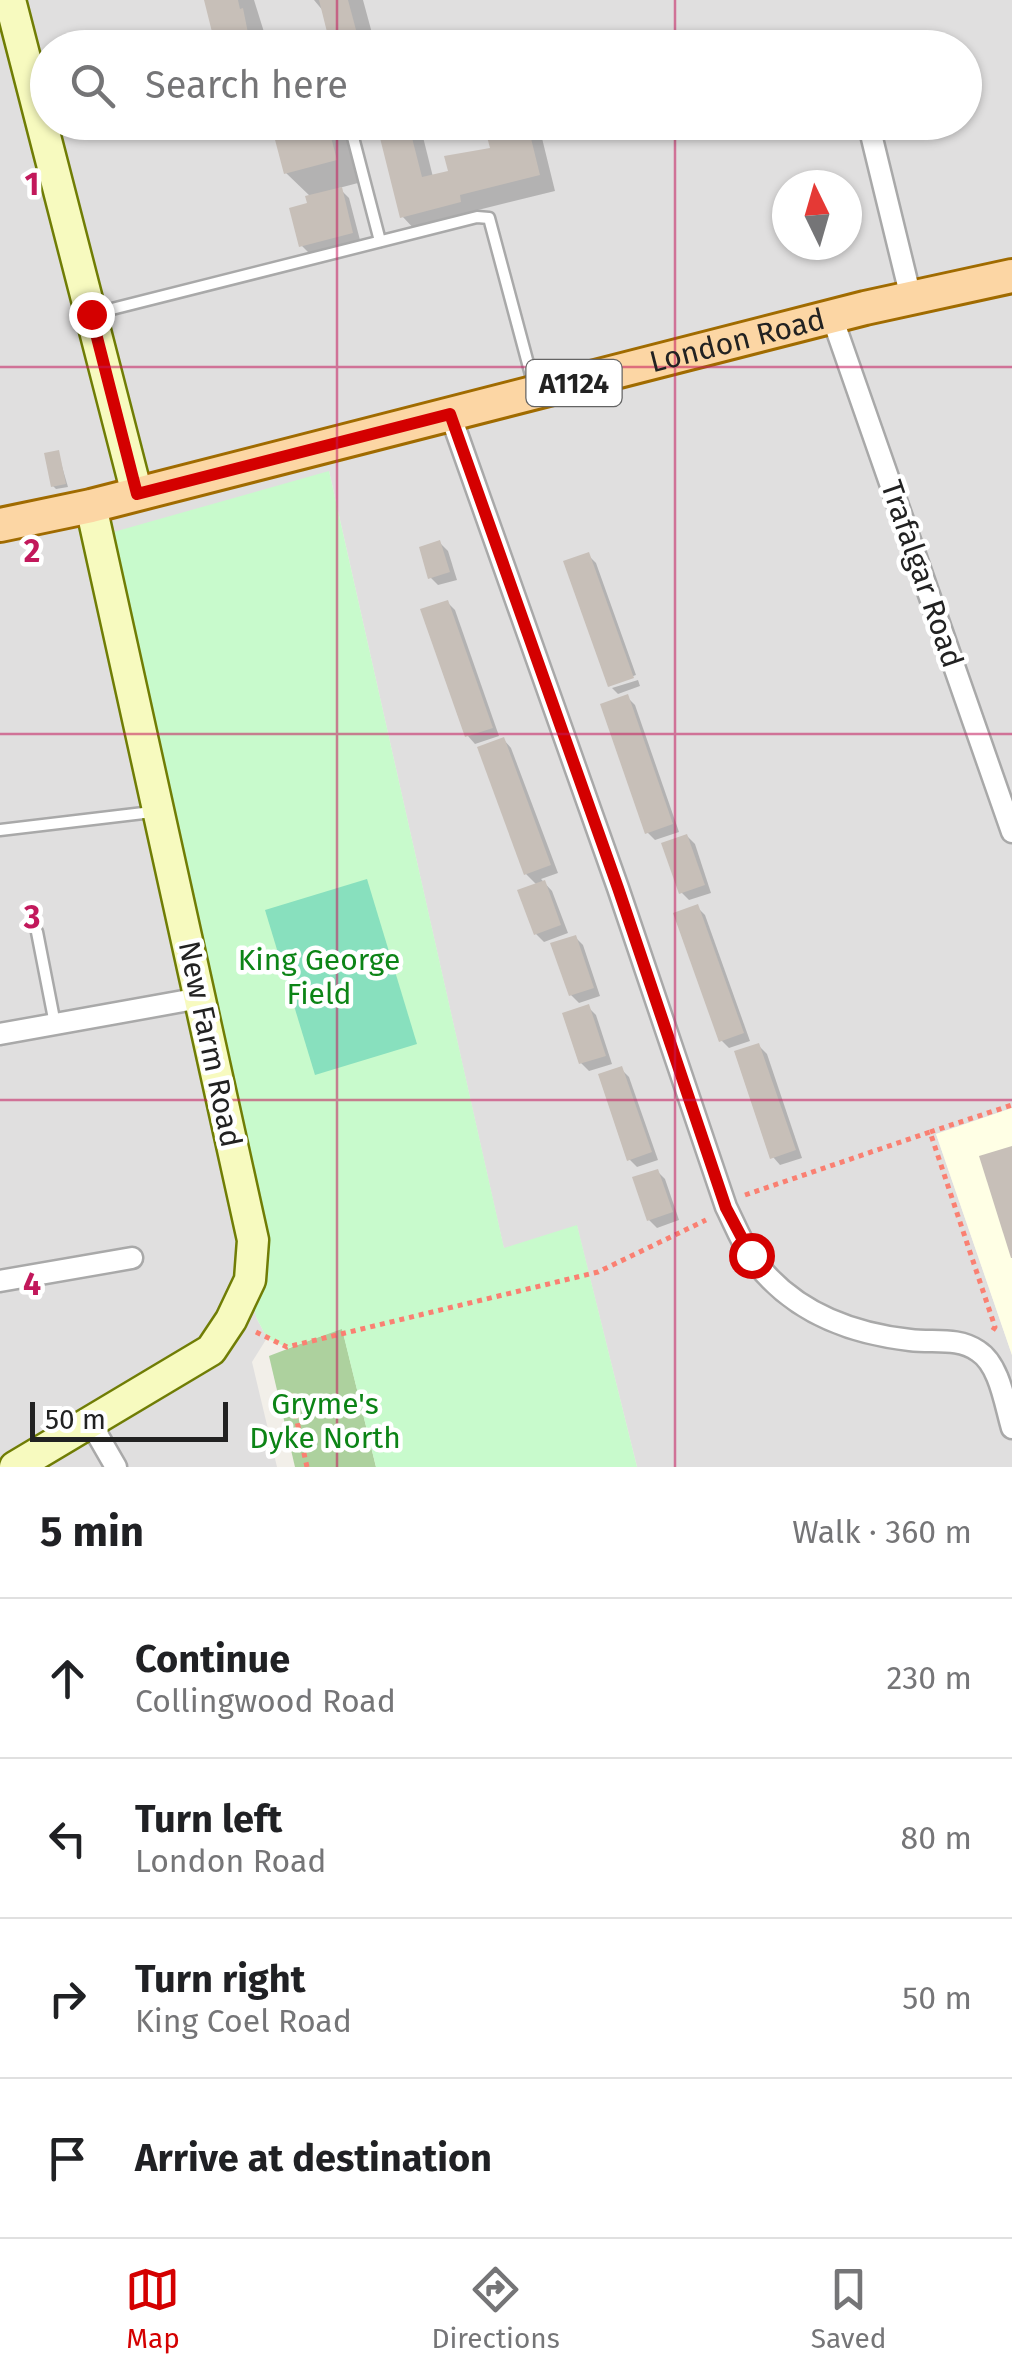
<!DOCTYPE html>
<html lang="en">
<head>
<meta charset="utf-8">
<style>
	:root { --surface:#fff; --page:#f6f6f6; --text:#202124; --muted:#757577; --line:#e0e0e0; --accent:#d40000 }
	body { margin:0; font-family:"Fira Sans",sans-serif; background:var(--page); color:var(--text) }
	.compass { position:absolute; left:772px; top:170px; width:90px; height:90px; border-radius:50%; background:var(--surface); box-shadow:0 2px 8px #0004; rotate:355deg }
	.scale { position:absolute; left:30px; bottom:25px; width:198px; box-sizing:border-box; padding-left:10px; border:5px solid #222; border-top:0; font-size:28px; line-height:35px; white-space:nowrap; color:#222; -webkit-text-stroke:8px #fff; paint-order:stroke }
	.stop { position:absolute; width:30px; height:30px; margin:-22px; border:8px solid #d40000; border-radius:50%; background:#fff }
	.stop.end { background:#d40000; border-color:#fff; box-shadow:0 2px 10px #0008 }
	.list { margin:0; padding:0; list-style:none }
	h2 { display:flex; justify-content:space-between; align-items:center; height:130px; margin:0; padding:0 40px; font-size:42px }
	h2 small { font-size:32px; font-weight:400; color:var(--muted) }
	.list li { display:grid; grid-template-columns:65px 1fr auto; gap:30px; align-items:center; box-sizing:border-box; height:160px; padding:0 40px; border-top:2px solid var(--line) }
	.list b { display:block; font-size:38px; white-space:nowrap }
	.list p { margin:0; font-size:32px; white-space:nowrap; color:var(--muted) }
	.list em { font-size:32px; font-style:normal; color:var(--muted) }
	.icon { flex:none; width:55px; height:55px; fill:none; stroke:currentColor; stroke-width:2; stroke-linecap:round; stroke-linejoin:round }
	.map { position:relative; flex:none; width:1012px; height:1467px; overflow:hidden }
	.search { position:absolute; background:var(--surface); box-shadow:0 2px 8px #0004; left:30px; right:30px; top:30px; height:110px; display:flex; align-items:center; gap:25px; box-sizing:border-box; padding:0 35px; border-radius:55px; color:var(--muted); font-size:38px }
	.sheet { height:770px; background:var(--surface) }
	nav { display:flex; justify-content:space-around; align-items:center; box-sizing:border-box; height:140px; border-top:2px solid var(--line); background:var(--surface); font-size:28px; color:var(--muted) }
	nav a { display:grid; justify-items:center; gap:5px }
	nav .on { color:var(--accent) }
	.map>svg:first-child { display:block }
	.residential { fill:#e0dfdf; fill-rule:evenodd }
	.education { fill:#ffffe5 }
	.forest { fill:#add19e }
	.park { fill:#c8facc }
	.pitch { fill:#88e0be }
	.shadow { fill:#0003 }
	.building { fill:#c7bfb8 }
	.lines { fill:none; stroke-linecap:round; stroke-linejoin:round }
	.lane-casing { stroke:#a9a9a9; stroke-width:15 }
	.street-casing { stroke:#a9a9a9; stroke-width:25 }
	.secondary-casing { stroke:#707d05; stroke-width:35 }
	.primary-casing { stroke:#a06b00; stroke-width:38 }
	.path { stroke:#fa8072; stroke-width:5; stroke-dasharray:5 5; stroke-linecap:butt }
	.lane { stroke:#fff; stroke-width:10 }
	.street { stroke:#fff; stroke-width:20 }
	.secondary { stroke:#f7fabf; stroke-width:30 }
	.primary { stroke:#fcd6a4; stroke-width:32 }
	.route { stroke:#d40000; stroke-width:12 }
	.grid { fill:none; stroke:#c2185b; stroke-width:2.5; stroke-opacity:0.55 }
	.labels { text-anchor:middle; dominant-baseline:central; stroke-width:9; stroke-linejoin:round; paint-order:stroke }
	.shield { fill:#fff; stroke:#646464; stroke-width:2.5 }
	.shield-label { font-size:28px; font-weight:bold; fill:#222 }
	.street-label { font-size:30px; fill:#222; stroke:#fff }
	.park-label { font-size:30px; fill:#0c8416; stroke:#fff }
	.grid-label { font-size:32px; text-anchor:middle; font-weight:bold; fill:#c2185b; stroke:#fff; stroke-width:9; stroke-linejoin:round; paint-order:stroke }
</style>
</head>
<body>
<div class="map">
<svg width="1012" height="1467" viewBox="0 0 1012 1467">
	<rect width="100%" height="100%" fill="#f2efe9"/>
	<path class="residential" d="M0,0H1012V1108L936,1134L1012,1355V1467H637L577,1226L504,1249L329,471L256,1317L267,1338L252,1362L277,1467H0ZM48,48H964V122H48ZM787,185H847V245H787Z"/>
	<polygon class="education" points="1012,1108 1012,1355 936,1134"/>
	<polygon class="forest" points="342,1328 376,1467 295,1467 269,1356"/>
	<polygon class="park" points="329,471 504,1248 577,1225 637,1467 376,1467 342,1329 288,1348 267,1338 256,1317 110,533"/>
	<polygon class="pitch" points="367,879 417,1044 315,1075 265,910"/>
	<g class="shadow">
		<polygon points="206,0 254,0 269,48 219,48"/>
		<polygon points="314,0 363,0 376,48 335,48 324,12"/>
		<polygon points="273,122 343,122 358,183 339,188 349,198 360,240 309,253 301,245 311,197 286,173 285,136"/>
		<polygon points="378,122 470,122 445,129 440,124 421,129 433,177 451,172 493,150 491,122 538,122 555,191 474,211 476,218 418,233 402,216"/>
		<polygon points="58,453 68,487 56,489 53,486"/>
		<polygon points="440,543 448,551 457,580 438,585 430,577"/>
		<polygon points="588,555 596,563 636,675 610,684 610,687"/>
		<polygon points="447,602 455,610 499,736 475,744 468,736"/>
		<polygon points="638,680 640,686 618,694 612,688"/>
		<polygon points="627,697 635,705 679,832 655,840 647,832"/>
		<polygon points="504,740 511,748 558,873 541,879 552,891 568,933 544,942 536,934 537,885 526,874"/>
		<polygon points="687,836 695,844 711,893 689,900 681,892"/>
		<polygon points="697,907 705,915 750,1041 729,1048 721,1040"/>
		<polygon points="575,937 583,945 600,996 579,1003 571,995"/>
		<polygon points="588,1007 596,1015 612,1064 589,1071 581,1063"/>
		<polygon points="759,1046 767,1054 802,1158 780,1165 773,1157"/>
		<polygon points="621,1069 629,1077 658,1160 637,1167 629,1159"/>
		<polygon points="657,1171 665,1179 679,1220 657,1228 649,1220"/>
	</g>
	<g class="building">
		<polygon points="204,0 238,0 240,9 243,8 251,48 216,48"/>
		<polygon points="319,0 348,0 359,41 331,48"/>
		<polygon points="299,122 327,122 337,160 284,174 274,136 301,129"/>
		<polygon points="376,122 408,122 422,177 448,171 444,156 490,148 486,133 491,132 488,122 527,122 540,175 460,195 461,202 400,218"/>
		<polygon points="342,187 353,233 299,247 289,208 307,203 305,196"/>
		<polygon points="59,450 66,484 51,487 44,453"/>
		<polygon points="440,540 450,572 428,579 419,547"/>
		<polygon points="589,552 634,678 608,687 563,561"/>
		<polygon points="448,600 493,728 465,737 420,609"/>
		<polygon points="628,694 673,824 645,834 600,704"/>
		<polygon points="504,737 551,865 524,875 477,747"/>
		<polygon points="687,834 705,885 679,894 661,843"/>
		<polygon points="545,880 561,925 534,935 517,890"/>
		<polygon points="698,904 744,1033 719,1042 673,913"/>
		<polygon points="576,935 594,988 569,996 550,943"/>
		<polygon points="589,1004 606,1056 579,1064 562,1013"/>
		<polygon points="759,1043 796,1150 770,1159 734,1051"/>
		<polygon points="622,1066 652,1152 627,1161 598,1074"/>
		<polygon points="1012,1146 1012,1258 1011,1258 979,1156"/>
		<polygon points="658,1169 673,1212 647,1221 632,1177"/>
	</g>
	<g class="lines">
		<defs>
			<g id="lane">
				<polyline points="349,122 380,241"/>
				<polyline points="92,314 477,217 489,218 534,386"/>
				<polyline points="0,830 152,812"/>
				<polyline points="37,932 55,1024"/>
			</g>
			<g id="street">
				<polyline points="868,122 911,298"/>
				<polyline points="832,317 1012,832"/>
				<path d="M450,414L618,888L726,1207C734,1223 741,1241 751,1256C789,1310 847,1333 910,1340C934,1343 958,1337 978,1351C1000,1365 1005,1405 1012,1428"/>
				<polyline points="0,1034 200,998"/>
				<polyline points="0,1281 132,1258"/>
				<polyline points="90,1422 116,1467"/>
			</g>
			<g id="secondary">
				<polyline points="10,0 137,494"/>
				<polyline points="15,1467 211,1350 231,1320 250,1280 253,1240 91,506"/>
			</g>
			<g id="primary">
				<path id="s1" d="M0,525L91,506L865,308L1012,276"/>
			</g>
		</defs>
		<use href="#lane" class="lane-casing"/>
		<use href="#street" class="street-casing"/>
		<use href="#secondary" class="secondary-casing"/>
		<use href="#primary" class="primary-casing"/>
		<g class="path">
			<polyline points="930,1132 1012,1105"/>
			<polyline points="745,1195 930,1132 995,1327 991,1333"/>
			<polyline points="256,1332 287,1347 598,1272 706,1220"/>
			<polyline points="291,1394 307,1467"/>
		</g>
		<use href="#lane" class="lane"/>
		<use href="#street" class="street"/>
		<use href="#secondary" class="secondary"/>
		<use href="#primary" class="primary"/>
	</g>
	<g class="lines">
		<polyline class="route" points="91,314 137,494 450,414 618,888 726,1208 751,1255"/>
	</g>
	<path class="grid" d="M337,0V48M675,0V48M337,122V1467M675,122V1467M0,367H1012M0,734H1012M0,1100H1012"/>
	<g class="labels">
		<rect class="shield" x="526.5" y="360" width="95" height="46" rx="8"/>
		<g class="shield-label">
			<text x="574" y="383">A1124</text>
		</g>
		<g class="street-label">
			<text stroke="none"><textPath href="#s1" startOffset="760">London Road</textPath></text>
			<text transform="translate(922 574) rotate(71)">Trafalgar Road</text>
			<text transform="translate(210 1044) rotate(78)">New Farm Road</text>
		</g>
		<g class="park-label">
			<text x="319" y="960">King George<tspan x="319" dy="34">Field</tspan></text>
			<text x="325" y="1404">Gryme's<tspan x="325" dy="34">Dyke North</tspan></text>
		</g>
	</g>
	<g class="grid-label">
		<text x="32" y="195">1</text>
		<text x="32" y="562">2</text>
		<text x="32" y="928">3</text>
		<text x="32" y="1295">4</text>
	</g>
</svg>
<svg class="compass" viewBox="-18 -18 36 36"><path d="M0-13l5 13h-10z" fill="#e53935"/><path d="M0 13l5-13h-10z" fill="#757577"/></svg>
<div class="scale">50 m</div>
<div class="stop" style="left:751px;top:1255px"></div>
<div class="stop end" style="left:91px;top:314px"></div>
<div class="search"><svg class="icon" aria-label="search" viewBox="0 0 24 24"><circle cx="10" cy="10" r="6"/><path d="M15 15l6 6"/></svg>Search here</div>
</div>
<section class="sheet">
<h2>5 min<small>Walk · 360 m</small></h2>
<ul class="list">
<li><svg class="icon" aria-label="ahead" viewBox="0 0 24 24"><path d="M12 20V5M6 11l6-6 6 6"/></svg><div><b>Continue</b><p>Collingwood Road</p></div><em>230 m</em></li>
<li><svg class="icon" aria-label="left" viewBox="0 0 24 24"><path d="M17 20v-9H6M10 6l-5 5 5 5"/></svg><div><b>Turn left</b><p>London Road</p></div><em>80 m</em></li>
<li><svg class="icon" aria-label="right" viewBox="0 0 24 24"><path d="M7 20v-9h11M14 6l5 5-5 5"/></svg><div><b>Turn right</b><p>King Coel Road</p></div><em>50 m</em></li>
<li><svg class="icon" aria-label="arrive" viewBox="0 0 24 24"><path d="M6 21V4h12l-3 4 3 4H6"/></svg><div><b>Arrive at destination</b></div></li>
</ul>
</section>
<nav>
<a class="on"><svg class="icon" aria-label="map" viewBox="0 0 24 24"><path d="M3 6l6-2 6 2 6-2v14l-6 2-6-2-6 2zM9 4v14M15 6v14"/></svg>Map</a>
<a><svg class="icon" aria-label="directions" viewBox="0 0 24 24"><path d="M12 3l9 9-9 9-9-9zM9 14v-3h6M13 9l2 2-2 2"/></svg>Directions</a>
<a><svg class="icon" aria-label="saved" viewBox="0 0 24 24"><path d="M7 4h10v16l-5-4-5 4z"/></svg>Saved</a>
</nav>
</body>
</html>
